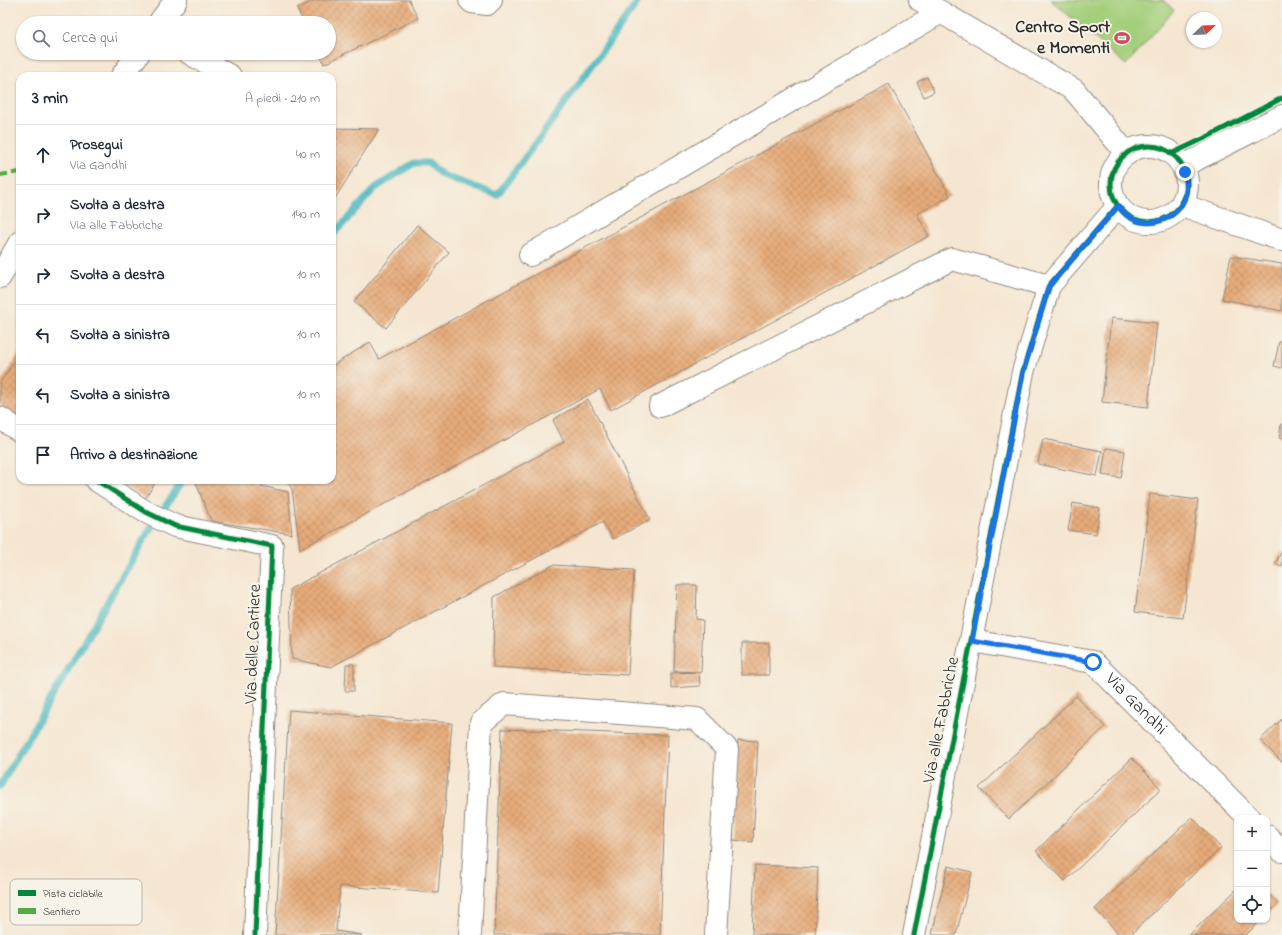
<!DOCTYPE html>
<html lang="it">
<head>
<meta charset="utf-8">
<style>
	:root { --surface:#fff; --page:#f6f6f7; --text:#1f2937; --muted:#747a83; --line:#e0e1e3 }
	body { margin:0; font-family:"Indie Flower",sans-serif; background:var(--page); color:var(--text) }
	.controls { position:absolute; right:12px; bottom:12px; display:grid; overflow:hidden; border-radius:8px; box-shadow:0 1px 3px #0004 }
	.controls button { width:36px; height:36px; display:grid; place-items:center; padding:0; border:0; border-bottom:1px solid var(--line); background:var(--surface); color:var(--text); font:20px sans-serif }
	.compass { position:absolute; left:1186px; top:12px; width:36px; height:36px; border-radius:50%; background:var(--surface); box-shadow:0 1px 3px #0004; rotate:67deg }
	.stop { position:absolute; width:12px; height:12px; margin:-9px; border:3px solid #1a73e8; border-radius:50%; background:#fff }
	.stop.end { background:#1a73e8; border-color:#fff; box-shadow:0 1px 4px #0008 }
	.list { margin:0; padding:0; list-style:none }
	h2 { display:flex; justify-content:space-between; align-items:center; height:52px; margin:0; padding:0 16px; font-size:17px }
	h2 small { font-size:13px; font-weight:400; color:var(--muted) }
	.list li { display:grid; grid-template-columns:26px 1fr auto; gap:12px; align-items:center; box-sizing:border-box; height:60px; padding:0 16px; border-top:1px solid var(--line) }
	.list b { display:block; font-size:15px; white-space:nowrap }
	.list p { margin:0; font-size:13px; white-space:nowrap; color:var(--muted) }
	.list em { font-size:13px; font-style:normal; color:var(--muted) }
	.icon { flex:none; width:22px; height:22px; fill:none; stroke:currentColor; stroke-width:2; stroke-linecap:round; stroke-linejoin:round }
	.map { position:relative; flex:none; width:1282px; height:935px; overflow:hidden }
	.search { position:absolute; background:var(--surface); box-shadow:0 1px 3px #0004; left:16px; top:16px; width:320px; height:44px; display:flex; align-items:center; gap:10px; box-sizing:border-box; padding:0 14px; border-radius:22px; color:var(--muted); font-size:15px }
	.panel { position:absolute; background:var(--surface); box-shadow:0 1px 3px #0004; left:16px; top:72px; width:320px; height:412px; border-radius:12px }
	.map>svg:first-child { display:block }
	.green { fill:#a3ce7a; stroke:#677c52 }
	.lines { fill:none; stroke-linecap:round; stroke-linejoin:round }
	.stream { stroke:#48b7bf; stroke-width:7 }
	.building { fill:url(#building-cross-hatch) }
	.minor-casing { stroke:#90887e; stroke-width:24 }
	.minor { stroke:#fff; stroke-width:22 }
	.quiet { stroke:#54ab44; stroke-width:4; stroke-dasharray:8 4; stroke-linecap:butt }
	.cycleway-casing { stroke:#f7f3e8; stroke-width:8 }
	.cycleway { stroke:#00873e; stroke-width:5 }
	.route { stroke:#1a73e8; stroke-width:5 }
	.labels { text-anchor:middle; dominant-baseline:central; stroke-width:4; stroke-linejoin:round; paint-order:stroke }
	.poi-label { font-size:18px; font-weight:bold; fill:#2b2b2b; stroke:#f7f3e8; text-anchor:end }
	.street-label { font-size:18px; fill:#2b2b2b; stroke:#f7f3e8 }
	.key { fill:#f7f3e8; stroke:#bab7af; stroke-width:1 }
	.key-label { font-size:11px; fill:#2b2b2b }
</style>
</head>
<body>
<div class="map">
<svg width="1282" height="935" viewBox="0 0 1282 935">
	<defs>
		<pattern id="building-cross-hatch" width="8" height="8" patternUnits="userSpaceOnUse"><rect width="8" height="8" fill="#e6ab79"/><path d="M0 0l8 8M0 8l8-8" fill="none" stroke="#c59369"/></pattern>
	</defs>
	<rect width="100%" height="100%" fill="#f7f3e8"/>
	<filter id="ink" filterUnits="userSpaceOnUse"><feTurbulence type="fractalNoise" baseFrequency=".025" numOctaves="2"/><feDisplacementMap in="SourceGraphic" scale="8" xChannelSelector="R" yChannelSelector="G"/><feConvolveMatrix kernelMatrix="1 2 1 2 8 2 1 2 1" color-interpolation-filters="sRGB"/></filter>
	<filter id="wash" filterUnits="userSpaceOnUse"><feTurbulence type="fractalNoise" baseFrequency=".012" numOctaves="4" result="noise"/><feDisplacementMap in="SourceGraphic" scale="16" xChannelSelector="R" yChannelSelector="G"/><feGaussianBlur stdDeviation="0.9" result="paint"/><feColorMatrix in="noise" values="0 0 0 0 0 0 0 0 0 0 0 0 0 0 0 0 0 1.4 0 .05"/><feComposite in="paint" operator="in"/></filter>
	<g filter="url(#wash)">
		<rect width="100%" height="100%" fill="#f5e6d1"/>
		<polygon class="green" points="1051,0 1163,0 1174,10 1126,65"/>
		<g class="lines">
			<g class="stream">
				<polyline points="332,236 375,188 414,163 428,163 442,175 497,195 545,131 639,0"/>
				<polyline points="0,786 149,531 183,480"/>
			</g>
		</g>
		<g id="blocks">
			<g class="building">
				<polygon points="315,0 409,0 418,18 324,64 319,53 329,53 329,23 304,23 297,9"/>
				<polygon points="927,77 934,92 924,97 917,82"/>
				<polygon points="889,84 950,196 917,214 929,236 611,410 600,389 300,549 292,489 286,480 332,480 332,366 370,342 379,359"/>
				<polygon points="332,128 379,129 332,203"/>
				<polygon points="417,225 449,252 386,328 354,302"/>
				<polygon points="1231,256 1282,264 1282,311 1222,299"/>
				<polygon points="1111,318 1157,323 1148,407 1102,402"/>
				<polygon points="1279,342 1282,342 1282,368 1274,366"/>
				<polygon points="20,352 20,420 0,408 0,383"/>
				<polygon points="588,399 650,520 613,539 603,522 331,667 292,659 290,589 564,442 553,420"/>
				<polygon points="1281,424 1282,424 1282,439 1279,438"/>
				<polygon points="1043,439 1102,451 1097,476 1038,464"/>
				<polygon points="1106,448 1125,451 1121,478 1102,475"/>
				<polygon points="114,480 157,480 145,499"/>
				<polygon points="195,480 238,480 238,481 288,492 292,534 211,521"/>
				<polygon points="1150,494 1198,500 1183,618 1135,612"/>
				<polygon points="1073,503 1100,508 1096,534 1068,530"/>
				<polygon points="1282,551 1282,567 1275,564"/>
				<polygon points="553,565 634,570 628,675 493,667 494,597"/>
				<polygon points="677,585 697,585 696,619 703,620 701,672 674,671"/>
				<rect x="742" y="643" width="27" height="32"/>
				<polygon points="346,664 354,664 354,691 345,691"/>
				<polygon points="699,672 700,686 671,688 671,673"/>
				<polygon points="1076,696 1105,727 1009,819 979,788"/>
				<polygon points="289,710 452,723 438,893 340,886 336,931 362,935 275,935"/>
				<polygon points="1282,719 1282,762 1260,740"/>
				<polygon points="502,729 668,735 660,935 494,935"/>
				<polygon points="738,740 758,741 753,842 733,840"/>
				<polygon points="1132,758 1161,789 1065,881 1036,851"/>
				<polygon points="1192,817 1221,848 1130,935 1120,935 1095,909"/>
				<polygon points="755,865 818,868 815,935 752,935"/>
				<polygon points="948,866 972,872 956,935 935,935 932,934"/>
				<polygon points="1237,889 1237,920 1261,920 1246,935 1189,935"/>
				<polygon points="1267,892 1278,904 1267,915"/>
			</g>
		</g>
	</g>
	<g filter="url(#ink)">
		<use href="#blocks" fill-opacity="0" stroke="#90887e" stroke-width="1"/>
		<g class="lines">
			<defs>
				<g id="minor">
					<polyline points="470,0 472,2 487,4 491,0"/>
					<polyline points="920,0 1074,90 1127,154"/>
					<polyline points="159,23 176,0"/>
					<polyline points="189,53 230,76"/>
					<polyline points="122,76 139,53"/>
					<circle cx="1149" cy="184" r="38"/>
					<polyline points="1183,166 1282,116"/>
					<polyline points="1182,205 1282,240"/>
					<polyline points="530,255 941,12"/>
					<polyline points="0,277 20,242"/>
					<polyline points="660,406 952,259 1049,286"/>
					<polyline points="0,418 20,431"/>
					<polyline points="96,480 146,512 175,526 272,546 255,935"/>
					<path id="s1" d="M972,641L1093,662L1249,818"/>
					<polyline points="1267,836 1282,851"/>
					<polyline points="470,935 481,723 504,704 697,719 727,749 716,935"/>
					<polyline points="914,935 1023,372 1049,286 1118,206"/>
				</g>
			</defs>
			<use href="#minor" class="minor-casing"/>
			<use href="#minor" class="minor"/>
			<polyline class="quiet" points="0,175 20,172"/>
			<defs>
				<g id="cycleway">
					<circle cx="1149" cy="184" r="38"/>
					<polyline points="1171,154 1209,136 1282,98"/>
					<polyline points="96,480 146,512 175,526 272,546 255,935"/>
					<polyline points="914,935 1023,372 1049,286 1118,206"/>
				</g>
			</defs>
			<use href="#cycleway" class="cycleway-casing"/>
			<use href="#cycleway" class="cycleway"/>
		</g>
	</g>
	<g class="lines" filter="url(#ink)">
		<path class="route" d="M1093,662L972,641L1023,372L1049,286L1118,206C1122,210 1125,215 1129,217C1149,230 1178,219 1185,197C1188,188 1186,180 1185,172"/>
	</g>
	<defs>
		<symbol id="stadium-bare" viewBox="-9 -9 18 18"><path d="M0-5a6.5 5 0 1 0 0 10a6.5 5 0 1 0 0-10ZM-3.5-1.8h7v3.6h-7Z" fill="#d1495b" stroke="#f7f3e8" stroke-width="2.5" paint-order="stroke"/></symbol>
	</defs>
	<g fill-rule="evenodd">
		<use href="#stadium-bare" x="1111" y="27" width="22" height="22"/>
	</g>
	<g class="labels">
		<g class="poi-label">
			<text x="1110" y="28">Centro Sport<tspan x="1110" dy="21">e Momenti</tspan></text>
		</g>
		<g class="street-label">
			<text transform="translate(254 644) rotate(-88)">Via delle Cartiere</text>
			<text stroke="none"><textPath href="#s1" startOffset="183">Via Gandhi</textPath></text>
			<text transform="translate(942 720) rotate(-79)">Via alle Fabbriche</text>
		</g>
	</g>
	<rect x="10" y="879" width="132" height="46" rx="6" class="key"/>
	<rect x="18" y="890" width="18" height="6" fill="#00873e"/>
	<rect x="18" y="908" width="18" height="6" fill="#54ab44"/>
	<g class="key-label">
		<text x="43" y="897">Pista ciclabile</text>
		<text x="43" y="915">Sentiero</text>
	</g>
</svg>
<div class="controls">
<button>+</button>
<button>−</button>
<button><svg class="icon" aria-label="locate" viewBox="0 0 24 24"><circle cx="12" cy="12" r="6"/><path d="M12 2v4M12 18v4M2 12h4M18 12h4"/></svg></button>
</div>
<svg class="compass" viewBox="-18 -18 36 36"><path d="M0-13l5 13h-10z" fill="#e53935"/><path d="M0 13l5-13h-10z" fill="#747a83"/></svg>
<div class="stop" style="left:1093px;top:662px"></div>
<div class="stop end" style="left:1185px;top:172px"></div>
<div class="search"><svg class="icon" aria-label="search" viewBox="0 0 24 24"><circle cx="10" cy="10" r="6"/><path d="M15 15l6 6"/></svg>Cerca qui</div>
<section class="panel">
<h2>3 min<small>A piedi · 210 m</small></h2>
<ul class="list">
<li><svg class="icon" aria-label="ahead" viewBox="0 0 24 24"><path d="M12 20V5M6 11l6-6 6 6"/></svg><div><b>Prosegui</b><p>Via Gandhi</p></div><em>40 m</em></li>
<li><svg class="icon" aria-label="right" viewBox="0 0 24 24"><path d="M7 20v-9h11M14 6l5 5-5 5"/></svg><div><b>Svolta a destra</b><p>Via alle Fabbriche</p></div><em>140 m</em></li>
<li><svg class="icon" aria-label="right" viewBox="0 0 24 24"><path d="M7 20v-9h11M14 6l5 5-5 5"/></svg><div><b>Svolta a destra</b></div><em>10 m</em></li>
<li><svg class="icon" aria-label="left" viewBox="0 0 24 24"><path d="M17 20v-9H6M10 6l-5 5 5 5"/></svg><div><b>Svolta a sinistra</b></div><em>10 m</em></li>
<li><svg class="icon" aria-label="left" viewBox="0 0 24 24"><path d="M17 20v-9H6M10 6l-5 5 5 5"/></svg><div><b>Svolta a sinistra</b></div><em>10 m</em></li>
<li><svg class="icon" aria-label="arrive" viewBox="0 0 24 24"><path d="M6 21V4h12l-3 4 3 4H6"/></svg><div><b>Arrivo a destinazione</b></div></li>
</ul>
</section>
</div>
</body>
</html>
